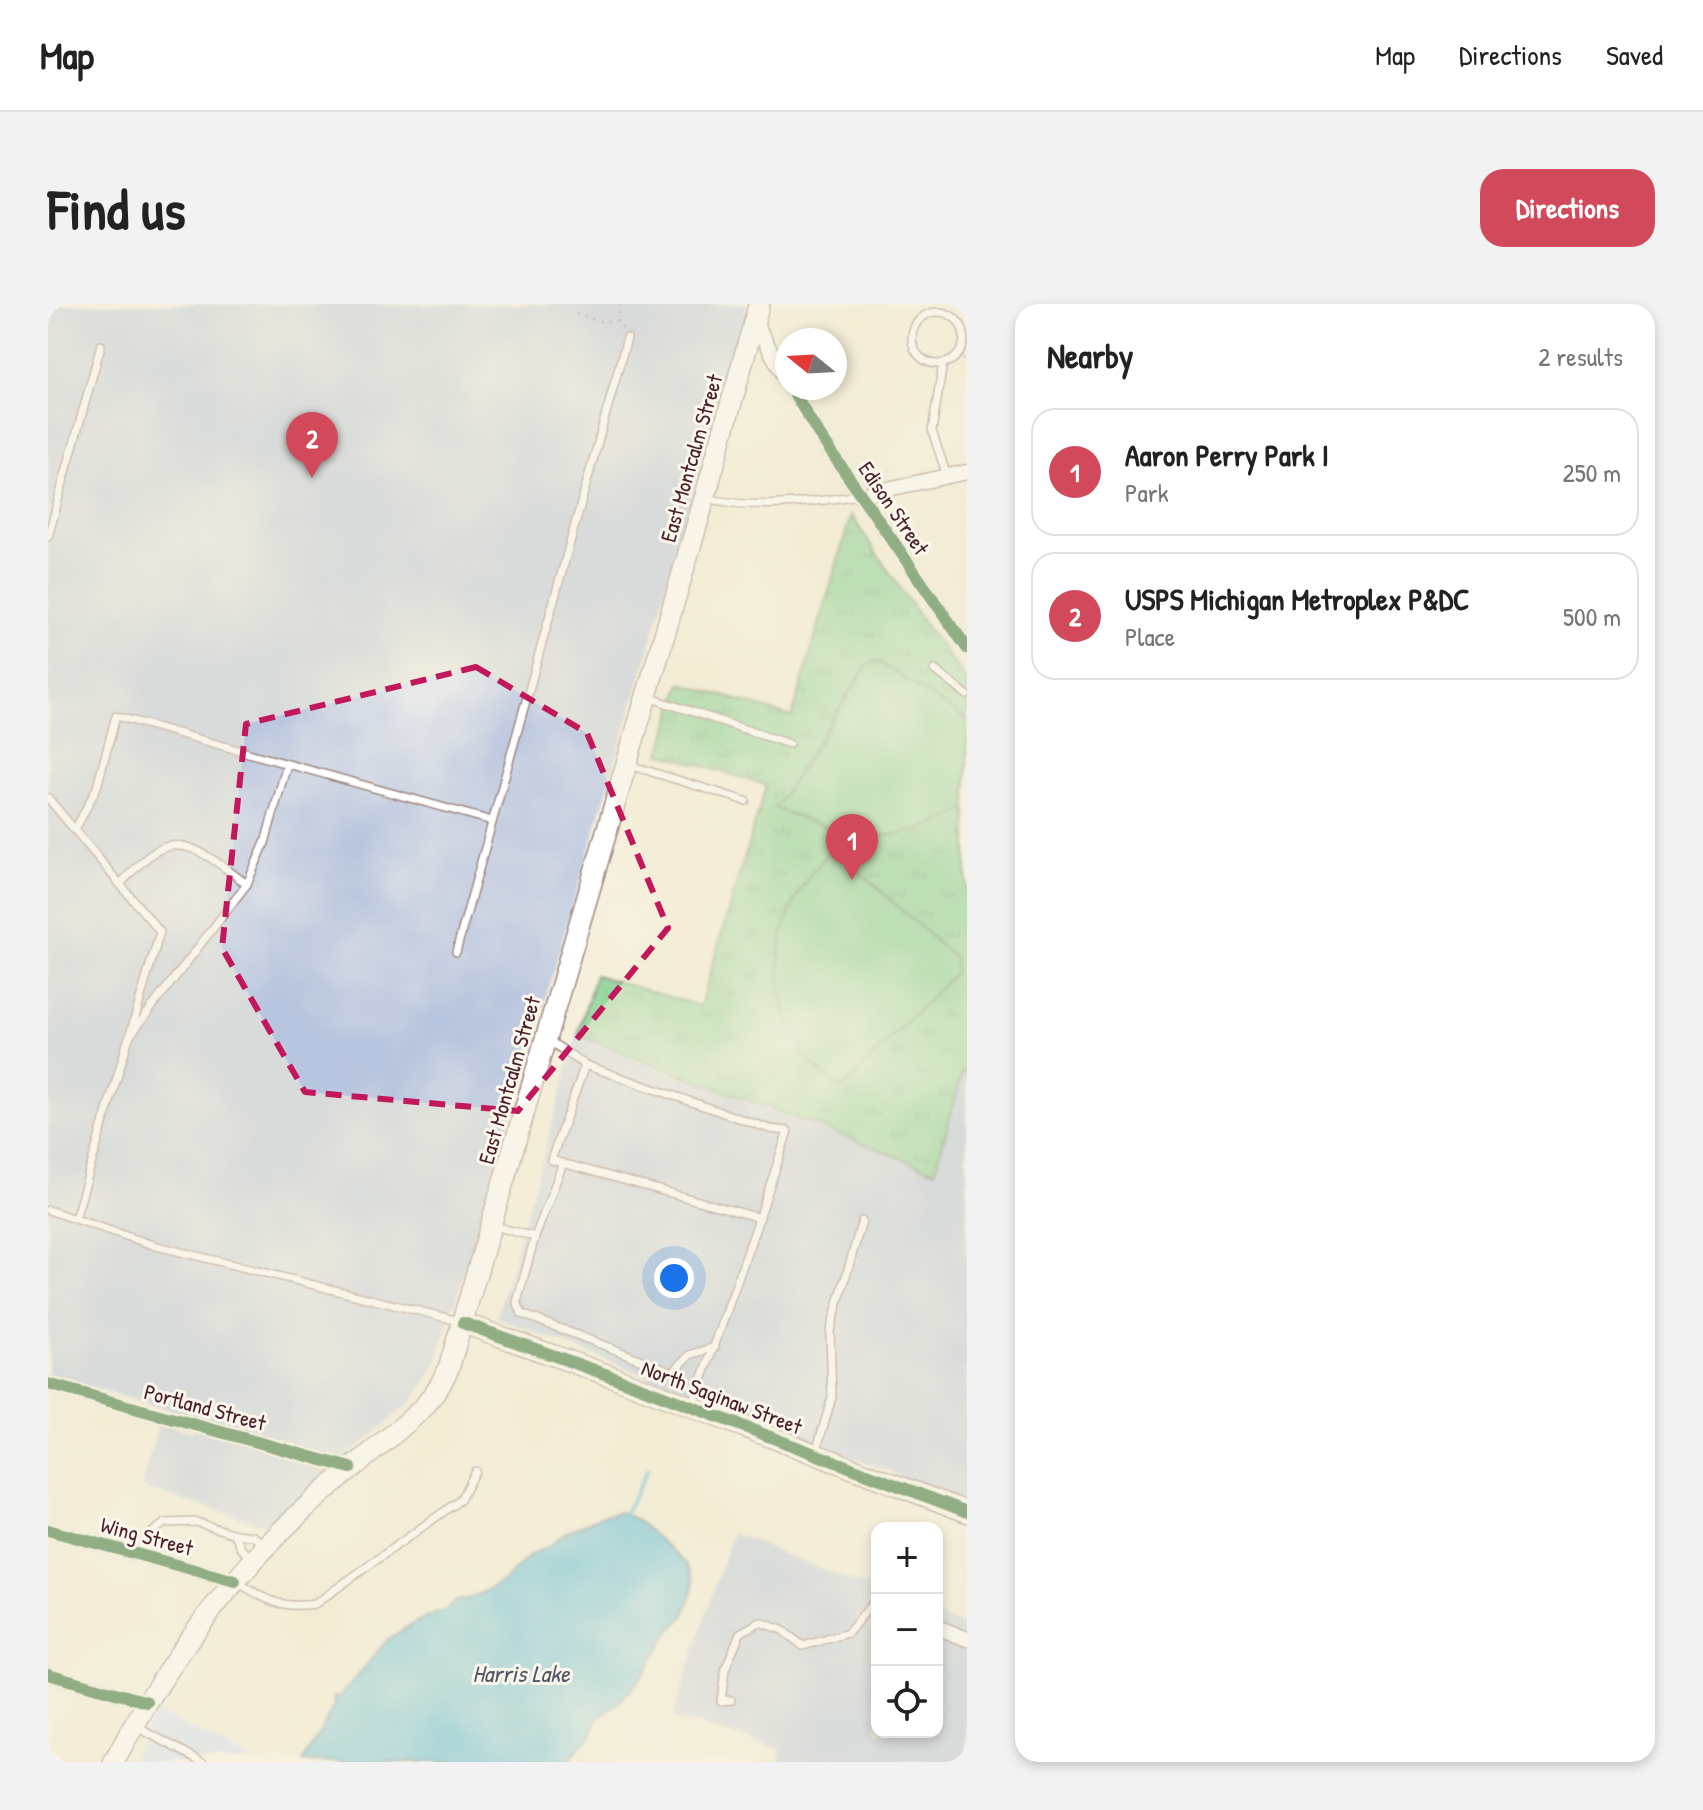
<!DOCTYPE html>
<html lang="en">
<head>
<meta charset="utf-8">
<style>
	:root { --surface:#fff; --page:#f2f2f2; --text:#222; --muted:#767676; --line:#e0e0e0; --accent:#d1495b }
	body { margin:0; font-family:"Patrick Hand",sans-serif; background:var(--page); color:var(--text) }
	.controls { position:absolute; right:24px; bottom:24px; display:grid; overflow:hidden; border-radius:16px; box-shadow:0 4px 12px #0003 }
	.controls button { width:72px; height:72px; display:grid; place-items:center; padding:0; border:0; border-bottom:2px solid var(--line); background:var(--surface); color:var(--text); font:40px sans-serif }
	.compass { position:absolute; left:727px; top:24px; width:72px; height:72px; border-radius:50%; background:var(--surface); box-shadow:0 4px 12px #0003; rotate:288deg }
	.you { position:absolute; left:626px; top:974px; width:28px; height:28px; margin:-20px; border:6px solid #fff; border-radius:50%; background:#1a73e8; box-shadow:0 0 0 12px #1a73e833 }
	.badge { display:grid; place-items:center; width:52px; height:52px; border-radius:50%; background:var(--accent); color:#fff; font-size:26px; font-weight:700 }
	.pin { position:absolute; translate:-50% -66px; filter:drop-shadow(0 2px 4px #0008) }
	.pin::after { content:''; position:absolute; top:42px; width:28px; height:24px; background:inherit; clip-path:polygon(0 0,100% 0,50% 100%) }
	.list { margin:0; padding:0; list-style:none }
	h2 { display:flex; justify-content:space-between; align-items:center; height:104px; margin:0; padding:0 32px; font-size:34px }
	h2 small { font-size:26px; font-weight:400; color:var(--muted) }
	.list li { display:grid; grid-template-columns:52px 1fr auto; gap:24px; align-items:center; box-sizing:border-box; height:128px; margin:0 16px 16px; padding:0 16px; border:2px solid var(--line); border-radius:24px }
	.list b { display:block; font-size:30px; white-space:nowrap }
	.list p { margin:0; font-size:26px; white-space:nowrap; color:var(--muted) }
	.list em { font-size:26px; font-style:normal; color:var(--muted) }
	.icon { flex:none; width:44px; height:44px; fill:none; stroke:currentColor; stroke-width:2; stroke-linecap:round; stroke-linejoin:round }
	.map { position:relative; flex:none; width:919px; height:1458px; overflow:hidden; border-radius:24px }
	header { display:flex; align-items:center; gap:48px; box-sizing:border-box; height:112px; padding:0 40px; background:var(--surface); border-bottom:2px solid var(--line) }
	header strong { font-size:38px }
	nav { display:flex; gap:44px; margin-inline-start:auto; font-size:28px }
	.intro { display:flex; align-items:center; justify-content:space-between; box-sizing:border-box; height:192px; padding:0 48px }
	h1 { margin:0; font-size:56px }
	.button { padding:20px 36px; border-radius:24px; background:var(--accent); color:#fff; font-size:28px; font-weight:700 }
	main { display:flex; gap:48px; padding:0 48px }
	aside { flex:1; background:var(--surface); border-radius:24px; box-shadow:0 4px 12px #0003 }
	.map>svg:first-child { display:block }
	.built { fill:#ccdbf9 }
	.industrial { fill:#b8c5de }
	.park { fill:url(#park-tufts); stroke:#64765c; stroke-width:2 }
	.pitch { fill:#7ecd8e; stroke:#64765c; stroke-width:2 }
	.water { fill:#5dbbdb; stroke:#546d83; stroke-width:2 }
	.lines { fill:none; stroke-linecap:round; stroke-linejoin:round }
	.stream { stroke:#5dbbdb; stroke-width:4 }
	.lane-casing { stroke:#9e8680; stroke-width:10 }
	.street-casing { stroke:#9e8680; stroke-width:17 }
	.secondary-casing { stroke:#9e8680; stroke-width:23 }
	.path { stroke:#9e8680; stroke-width:2; stroke-dasharray:2 6; stroke-linecap:butt }
	.lane { stroke:#fff; stroke-width:7 }
	.street { stroke:#fff; stroke-width:14 }
	.secondary { stroke:#fff; stroke-width:20 }
	.cycleway-casing { stroke:#fbf7ec; stroke-width:17 }
	.cycleway { stroke:#1b5e20; stroke-width:12 }
	.marked { fill:none; stroke:#c2185b; stroke-width:6; stroke-dasharray:16 10; stroke-linejoin:round }
	.labels { text-anchor:middle; dominant-baseline:central; stroke-width:6; stroke-linejoin:round; paint-order:stroke }
	.street-label { font-size:22px; fill:#4a1f2b; stroke:#fbf7ec }
	.water-label { font-size:24px; font-style:italic; fill:#515669; stroke:#fbf7ec }
</style>
</head>
<body>
<header>
<strong>Map</strong>
<nav><a>Map</a><a>Directions</a><a>Saved</a></nav>
</header>
<div class="intro"><h1>Find us</h1><a class="button">Directions</a></div>
<main>
<div class="map">
<svg width="919" height="1458" viewBox="0 0 919 1458">
	<defs>
		<pattern id="park-tufts" width="24" height="20" patternUnits="userSpaceOnUse" patternTransform="scale(2)"><rect width="24" height="20" fill="#7ecd8e"/><path d="M3 7l-1-3M5 7V3M7 7l1-3M15 17l-1-3M17 17v-4M19 17l1-3" fill="none" stroke="#69a674"/></pattern>
	</defs>
	<rect width="100%" height="100%" fill="#fbf7ec"/>
	<filter id="ink" filterUnits="userSpaceOnUse"><feTurbulence type="fractalNoise" baseFrequency=".0125" numOctaves="2"/><feDisplacementMap in="SourceGraphic" scale="16" xChannelSelector="R" yChannelSelector="G"/><feConvolveMatrix kernelMatrix="1 2 1 2 8 2 1 2 1" color-interpolation-filters="sRGB"/></filter>
	<filter id="wash" filterUnits="userSpaceOnUse"><feTurbulence type="fractalNoise" baseFrequency=".006" numOctaves="4" result="noise"/><feDisplacementMap in="SourceGraphic" scale="32" xChannelSelector="R" yChannelSelector="G"/><feGaussianBlur stdDeviation="1.8" result="paint"/><feColorMatrix in="noise" values="0 0 0 0 0 0 0 0 0 0 0 0 0 0 0 0 0 1.4 0 .05"/><feComposite in="paint" operator="in"/></filter>
	<g filter="url(#wash)">
		<rect width="100%" height="100%" fill="#f3ecd6"/>
		<polygon class="built" points="106,1407 206,1458 82,1458"/>
		<g class="industrial">
			<polygon points="0,0 699,0 596,362 388,1063 363,1099 268,1179 222,1222 93,1184 111,1119 145,1128 149,1113 0,1072"/>
			<polygon points="530,731 886,866 916,766 919,768 919,1198 448,1013"/>
			<polygon points="684,1229 829,1287 829,1428 889,1428 889,1311 919,1323 919,1458 733,1458 733,1445 624,1415"/>
		</g>
		<polygon class="park" points="803,211 877,321 919,377 919,768 915,767 887,867 530,731 547,671 652,702 718,481 613,449 633,379 744,413"/>
		<g class="pitch">
			<path d="M829,357L919,416V504C849,547 798,534 727,504L820,360Z"/>
			<path d="M786,544L906,654L907,668L794,785C736,750 717,665 743,604C753,580 768,562 786,544Z"/>
		</g>
		<polygon class="water" points="572,1208 589,1216 638,1260 646,1276 644,1290 636,1313 622,1327 593,1373 572,1398 549,1416 545,1429 519,1458 255,1458 286,1402 285,1393 292,1393 340,1335 368,1318 399,1305 408,1297 423,1294 455,1278 482,1251 501,1242 516,1229 555,1211"/>
		<g class="lines">
			<polyline class="stream" points="577,1209 600,1165"/>
		</g>
	</g>
	<g filter="url(#ink)">
		<g class="lines">
			<defs>
				<g id="lane">
					<circle cx="890" cy="34" r="26"/>
					<polyline points="895,59 884,127 899,172"/>
					<path d="M659,194C707,207 763,198 812,191"/>
					<polyline points="0,233 53,41"/>
					<polyline points="887,366 919,391"/>
					<polyline points="600,393 741,440"/>
					<polyline points="581,461 698,497"/>
					<polyline points="0,494 112,628 83,727"/>
					<polyline points="27,526 49,483 68,412 444,517"/>
					<path d="M72,580C82,570 93,557 105,549C138,526 172,562 199,580"/>
					<polyline points="408,648 579,34"/>
					<polyline points="500,736 537,761"/>
					<polyline points="0,906 105,941 411,1017"/>
					<polyline points="27,915 81,733 199,580 217,539 239,460"/>
					<polyline points="446,922 487,933 515,859"/>
					<polyline points="487,933 469,998 474,1010 625,1068 642,1051 667,1043"/>
					<path d="M645,1101C678,1010 710,920 740,827L722,825L537,761L503,856L712,914"/>
					<polyline points="768,1148 784,1093 782,1027 814,917"/>
					<polyline points="187,1230 193,1244 203,1254"/>
					<polyline points="97,1252 105,1228 117,1219 148,1218 187,1230 205,1232 217,1241"/>
					<path d="M189,1278C218,1296 232,1305 267,1300L412,1196L427,1167"/>
					<polyline points="683,1396 673,1397 677,1366 692,1329 712,1318 734,1326 755,1342 800,1329 823,1301 829,1302"/>
					<polyline points="87,1422 155,1458"/>
				</g>
				<g id="street">
					<polyline points="707,18 739,77"/>
					<polyline points="743,84 770,129 919,344"/>
					<polyline points="812,191 919,168"/>
					<polyline points="0,1080 303,1164"/>
					<polyline points="0,1226 187,1277"/>
					<polyline points="889,1323 919,1335"/>
					<polyline points="0,1370 99,1398"/>
				</g>
				<g id="secondary">
					<polyline points="415,1019 568,1074 919,1208"/>
					<path d="M66,1458C115,1364 178,1278 256,1205C295,1169 338,1139 377,1102L392,1081L401,1063L657,193L711,0"/>
				</g>
			</defs>
			<use href="#lane" class="lane-casing"/>
			<use href="#street" class="street-casing"/>
			<use href="#secondary" class="secondary-casing"/>
			<g class="path">
				<polyline points="572,0 570,17 575,26"/>
				<polyline points="528,10 554,18 570,17"/>
				<polyline points="907,54 919,56"/>
			</g>
			<use href="#lane" class="lane"/>
			<use href="#street" class="street"/>
			<use href="#secondary" class="secondary"/>
			<defs>
				<g id="cycleway">
					<polyline points="743,84 770,129 919,344"/>
					<polyline points="415,1019 568,1074 919,1208"/>
					<polyline points="0,1080 303,1164"/>
					<polyline points="0,1226 187,1277"/>
					<polyline points="0,1370 99,1398"/>
				</g>
			</defs>
			<use href="#cycleway" class="cycleway-casing"/>
			<use href="#cycleway" class="cycleway"/>
		</g>
	</g>
	<path d="M0 0H919V1458H0ZM428,363L539,429L620,624L470,807L257,788L174,644L198,420Z" fill="#f3ecd6" fill-opacity=".55" fill-rule="evenodd"/>
	<path class="marked" d="M428,363L539,429L620,624L470,807L257,788L174,644L198,420Z"/>
	<g class="labels">
		<g class="street-label">
			<text transform="translate(643 154) rotate(-74)">East Montcalm Street</text>
			<text transform="translate(846 204) rotate(56)">Edison Street</text>
			<text transform="translate(461 776) rotate(-74)">East Montcalm Street</text>
			<text transform="translate(674 1093) rotate(21)">North Saginaw Street</text>
			<text transform="translate(157 1103) rotate(15)">Portland Street</text>
			<text transform="translate(99 1232) rotate(15)">Wing Street</text>
		</g>
		<g class="water-label">
			<text x="473" y="1369">Harris Lake</text>
		</g>
	</g>
</svg>
<div class="controls">
<button>+</button>
<button>−</button>
<button><svg class="icon" aria-label="locate" viewBox="0 0 24 24"><circle cx="12" cy="12" r="6"/><path d="M12 2v4M12 18v4M2 12h4M18 12h4"/></svg></button>
</div>
<svg class="compass" viewBox="-18 -18 36 36"><path d="M0-13l5 13h-10z" fill="#e53935"/><path d="M0 13l5-13h-10z" fill="#767676"/></svg>
<div class="you"></div>
<div class="pin badge" style="left:804px;top:576px">1</div>
<div class="pin badge" style="left:264px;top:174px">2</div>
</div>
<aside>
<h2>Nearby<small>2 results</small></h2>
<ul class="list">
<li><span class="badge">1</span><div><b>Aaron Perry Park I</b><p>Park</p></div><em>250 m</em></li>
<li><span class="badge">2</span><div><b>USPS Michigan Metroplex P&amp;DC</b><p>Place</p></div><em>500 m</em></li>
</ul>
</aside>
</main>
</body>
</html>
